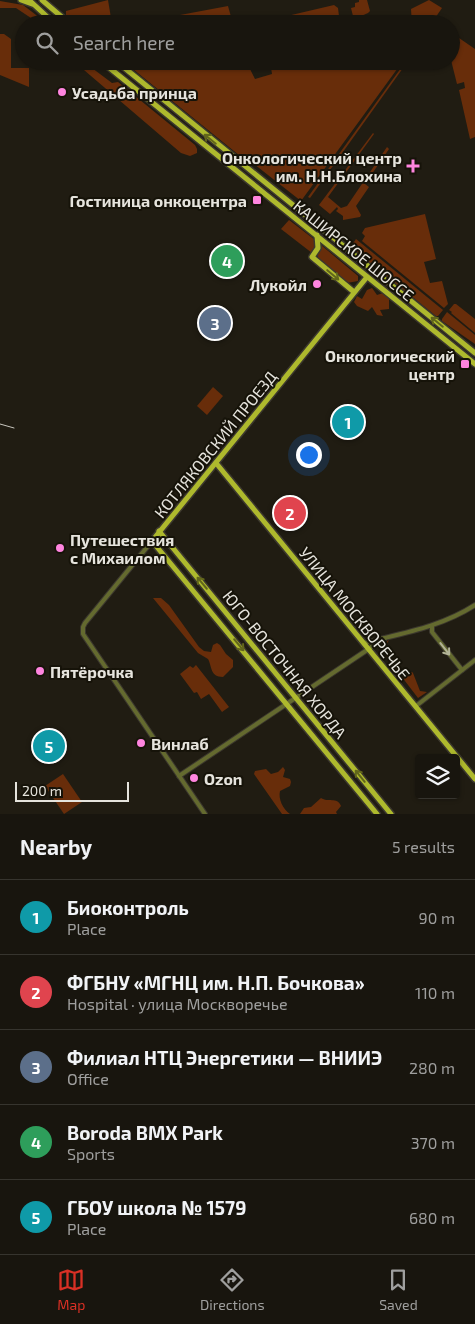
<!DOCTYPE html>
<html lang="en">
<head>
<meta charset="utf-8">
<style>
	:root { --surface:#18150e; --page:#25221c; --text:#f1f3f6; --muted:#9f9f9e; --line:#36342e; --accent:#d93025 }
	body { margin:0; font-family:"Exo 2",sans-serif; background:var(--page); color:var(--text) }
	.controls { position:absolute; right:15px; bottom:15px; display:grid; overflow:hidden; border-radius:5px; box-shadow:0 1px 4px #0004 }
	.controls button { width:45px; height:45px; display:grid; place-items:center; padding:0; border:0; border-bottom:1px solid var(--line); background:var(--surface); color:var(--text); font:25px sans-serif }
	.scale { position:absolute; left:15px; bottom:12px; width:114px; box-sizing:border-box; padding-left:5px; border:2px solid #e6e4dd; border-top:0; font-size:14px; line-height:18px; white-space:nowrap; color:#e6e4dd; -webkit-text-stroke:4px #161309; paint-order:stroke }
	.you { position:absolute; left:308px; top:454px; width:18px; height:18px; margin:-12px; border:4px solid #fff; border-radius:50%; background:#1a73e8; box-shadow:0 0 0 8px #1a73e833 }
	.badge { display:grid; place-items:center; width:32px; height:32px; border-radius:50%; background:var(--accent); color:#fff; font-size:16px; font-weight:700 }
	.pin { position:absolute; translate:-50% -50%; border:2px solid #fff; box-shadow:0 1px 5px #0006 }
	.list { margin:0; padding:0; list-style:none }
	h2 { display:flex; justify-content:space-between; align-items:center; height:65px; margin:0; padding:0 20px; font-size:21px }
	h2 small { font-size:16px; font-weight:400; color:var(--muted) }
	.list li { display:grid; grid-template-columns:32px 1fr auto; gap:15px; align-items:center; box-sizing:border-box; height:75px; padding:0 20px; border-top:1px solid var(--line) }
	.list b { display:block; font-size:19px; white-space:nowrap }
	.list p { margin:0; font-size:16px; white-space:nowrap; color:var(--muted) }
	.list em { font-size:16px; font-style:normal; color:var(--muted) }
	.icon { flex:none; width:28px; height:28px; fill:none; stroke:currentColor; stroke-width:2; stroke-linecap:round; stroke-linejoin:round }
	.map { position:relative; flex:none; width:475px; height:814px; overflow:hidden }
	.search { position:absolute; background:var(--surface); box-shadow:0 1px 4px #0004; left:15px; right:15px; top:15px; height:55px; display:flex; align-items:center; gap:12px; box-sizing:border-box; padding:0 18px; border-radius:28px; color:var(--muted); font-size:19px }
	.sheet { height:440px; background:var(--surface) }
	nav { display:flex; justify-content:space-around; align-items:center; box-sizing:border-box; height:70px; border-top:1px solid var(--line); background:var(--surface); font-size:14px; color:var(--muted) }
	nav a { display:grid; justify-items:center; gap:2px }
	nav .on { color:var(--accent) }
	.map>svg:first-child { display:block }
	.green { fill:#682d0a }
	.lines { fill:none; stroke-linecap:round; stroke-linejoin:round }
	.minor-casing { stroke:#3c382e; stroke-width:6 }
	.major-casing { stroke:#3c382e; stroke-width:8 }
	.minor { stroke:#646a2f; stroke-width:4 }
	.major { stroke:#aeb92d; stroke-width:5 }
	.rail { stroke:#c8c6be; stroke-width:1 }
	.oneway { stroke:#62661b }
	.oneway2 { stroke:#b2b397 }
	.poi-dot { fill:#ff85df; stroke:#161309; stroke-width:2 }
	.labels { text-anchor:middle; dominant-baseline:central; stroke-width:4; stroke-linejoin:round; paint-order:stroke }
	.poi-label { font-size:16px; font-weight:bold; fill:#e6e4dd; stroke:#161309; text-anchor:start }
	.street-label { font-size:16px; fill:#e6e4dd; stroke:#161309 }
</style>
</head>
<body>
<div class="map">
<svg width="475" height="814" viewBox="0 0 475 814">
	<rect width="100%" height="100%" fill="#201c12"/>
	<g class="green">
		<polygon points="108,0 112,24 76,24 66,16 66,11"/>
		<polygon points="359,0 367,0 370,11 368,13 359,17 359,24 346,24 345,21 354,20 351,8 355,7 355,3 359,2"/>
		<polygon points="429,0 442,8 431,24 412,24 411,9"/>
		<polygon points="0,1 23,5 40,18 40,21 34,20 16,8 0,8"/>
		<polygon points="334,5 338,8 340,24 253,24"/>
		<polygon points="228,6 233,24 132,24"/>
		<polygon points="0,34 4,34 11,39 11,68 29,68 29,87 0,75"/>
		<polygon points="459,38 475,49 475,137 470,139 459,90 465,88 464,82 457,84 451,60 451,45"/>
		<polygon points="123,61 224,61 227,69 248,65 255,79 272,74 270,61 287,61 291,64 300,61 403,61 301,201 249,160 245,160"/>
		<polygon points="406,61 408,61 310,198 308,197"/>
		<polygon points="88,65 112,83 118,82 195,145 197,149 197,153 190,156 181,153 84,70"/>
		<polygon points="373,133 374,134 328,197 341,208 347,206 387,147 389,149 365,184 369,187 356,206 361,215 360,217 343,220 343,216 336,211 338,209 337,207 330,214 319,205"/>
		<polygon points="425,214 436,259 424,262 430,283 442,281 448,304 444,308 362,241 365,236 362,233 365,228"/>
		<polygon points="289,220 315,240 317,244 312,253 281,229"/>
		<polygon points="356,239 443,310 438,316 436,316 352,248 352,245"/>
		<polygon points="321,245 358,276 358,281 347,283 318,258 317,253"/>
		<polygon points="372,288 377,295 383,293 389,299 389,309 380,310 383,316 377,315 372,307 368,311 357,306 354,302 357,296 362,299 367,290"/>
		<polygon points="454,304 456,304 475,319 475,333 451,313 452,312 449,310"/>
		<polygon points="447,312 475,335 475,344 442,321 442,319"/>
		<polygon points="213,387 223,396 207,415 197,406"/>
		<path d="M153,598H161L169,605L199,647L204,651L211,652L213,645L217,643L220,645L226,654L233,660V667L223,677C210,677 212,666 208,659L198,653Z"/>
		<polygon points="389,640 385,647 386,651 405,674 412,672 413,673 420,691 427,692 418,698 379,647"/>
		<polygon points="196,665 229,707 222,712 209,694 201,699 197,692 194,693 180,674 190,666 193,668"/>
		<path d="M283,767L285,770L283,777L290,779L291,782L290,786L280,791C278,799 283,809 290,814H282L254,774L255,771L266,769L271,774L278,772Z"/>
		<polygon points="63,774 82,802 64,814 45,786"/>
		<path d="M321,798C328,803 337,796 341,806L336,812L337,814H300L304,808L311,807Z"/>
	</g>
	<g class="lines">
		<defs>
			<g id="minor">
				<polyline points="152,541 85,623 83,627 83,634 205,814"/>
				<polyline points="432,626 432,632 462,670"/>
				<path d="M364,643C403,633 441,627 475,605"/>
				<polyline points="416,706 475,660"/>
				<polyline points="179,776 385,638"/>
			</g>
			<g id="major">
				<polyline points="21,0 32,4"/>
				<polyline points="29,0 55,24"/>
				<polyline points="42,0 70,24"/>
				<polyline points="101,61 475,364"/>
				<polyline points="116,61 475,353"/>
				<polyline points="317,235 318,248 312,257 354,292"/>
				<polyline points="367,277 152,541 377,814"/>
				<polyline points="216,463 475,779"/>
				<polyline points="159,531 391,814"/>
			</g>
		</defs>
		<use href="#minor" class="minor-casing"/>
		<use href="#major" class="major-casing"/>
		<use href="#minor" class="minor"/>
		<use href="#major" class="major"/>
		<polyline class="rail" points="0,424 14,428"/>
	</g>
	<defs><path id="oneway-shaft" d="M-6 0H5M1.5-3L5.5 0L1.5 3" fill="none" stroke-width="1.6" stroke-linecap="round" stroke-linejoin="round" transform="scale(1.25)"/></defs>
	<g class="oneway">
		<use href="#oneway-shaft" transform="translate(210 139) rotate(-141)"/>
		<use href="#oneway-shaft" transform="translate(333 275) rotate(40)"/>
		<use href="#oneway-shaft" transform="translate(437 322) rotate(-141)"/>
		<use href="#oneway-shaft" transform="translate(202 583) rotate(-130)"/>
		<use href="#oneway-shaft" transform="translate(239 645) rotate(50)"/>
		<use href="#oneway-shaft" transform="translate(360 776) rotate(-129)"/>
	</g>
	<use class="oneway2" href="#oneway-shaft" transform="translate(445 649) rotate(52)"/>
	<g class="poi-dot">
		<circle cx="62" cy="92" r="5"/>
		<path d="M410.5 158.5h5v5h5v5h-5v5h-5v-5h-5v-5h5z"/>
		<rect x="252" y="195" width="10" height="10" rx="2.5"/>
		<circle cx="317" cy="284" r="5"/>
		<rect x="460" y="359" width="10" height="10" rx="2.5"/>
		<circle cx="60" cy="548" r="5"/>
		<circle cx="40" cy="671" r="5"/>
		<circle cx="141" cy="743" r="5"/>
		<circle cx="194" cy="778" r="5"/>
	</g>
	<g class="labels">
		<g class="poi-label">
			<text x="72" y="92">Усадьба принца</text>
			<text x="402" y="157" text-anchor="end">Онкологический центр<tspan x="402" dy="18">им. Н.Н.Блохина</tspan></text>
			<text x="247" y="200" text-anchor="end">Гостиница онкоцентра</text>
			<text x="307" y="284" text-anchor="end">Лукойл</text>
			<text x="455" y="355" text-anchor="end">Онкологический<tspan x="455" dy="18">центр</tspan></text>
			<text x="70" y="539">Путешествия<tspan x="70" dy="18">с Михаилом</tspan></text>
			<text x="50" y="671">Пятёрочка</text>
			<text x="151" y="743">Винлаб</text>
			<text x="204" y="778">Ozon</text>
		</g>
		<g class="street-label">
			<text transform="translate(354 250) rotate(39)">КАШИРСКОЕ ШОССЕ</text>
			<text transform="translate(215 444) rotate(-51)">КОТЛЯКОВСКИЙ ПРОЕЗД</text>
			<text transform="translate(355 613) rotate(51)">УЛИЦА МОСКВОРЕЧЬЕ</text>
			<text transform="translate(285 664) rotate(51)">ЮГО-ВОСТОЧНАЯ ХОРДА</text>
		</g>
	</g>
</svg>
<div class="controls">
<button><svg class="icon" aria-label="layers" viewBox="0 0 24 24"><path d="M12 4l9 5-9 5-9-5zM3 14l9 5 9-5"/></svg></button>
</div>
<div class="scale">200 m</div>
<div class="you"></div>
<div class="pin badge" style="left:348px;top:422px;background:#0f9aa8">1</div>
<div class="pin badge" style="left:290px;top:513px;background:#e0444e">2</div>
<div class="pin badge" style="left:215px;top:323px;background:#5c6f8a">3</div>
<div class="pin badge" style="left:227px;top:261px;background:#2e9e5b">4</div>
<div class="pin badge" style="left:49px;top:746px;background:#0f9aa8">5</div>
<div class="search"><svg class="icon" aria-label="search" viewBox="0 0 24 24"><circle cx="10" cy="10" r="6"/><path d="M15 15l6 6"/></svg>Search here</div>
</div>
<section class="sheet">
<h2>Nearby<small>5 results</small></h2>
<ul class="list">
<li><span class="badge" style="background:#0f9aa8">1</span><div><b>Биоконтроль</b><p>Place</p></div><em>90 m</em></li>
<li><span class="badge" style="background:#e0444e">2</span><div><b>ФГБНУ «МГНЦ им. Н.П. Бочкова»</b><p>Hospital · улица Москворечье</p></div><em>110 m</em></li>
<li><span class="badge" style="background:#5c6f8a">3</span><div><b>Филиал НТЦ Энергетики — ВНИИЭ</b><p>Office</p></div><em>280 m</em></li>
<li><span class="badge" style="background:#2e9e5b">4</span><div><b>Boroda BMX Park</b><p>Sports</p></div><em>370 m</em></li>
<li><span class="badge" style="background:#0f9aa8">5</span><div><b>ГБОУ школа № 1579</b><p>Place</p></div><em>680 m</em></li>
</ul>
</section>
<nav>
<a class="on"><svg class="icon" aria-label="map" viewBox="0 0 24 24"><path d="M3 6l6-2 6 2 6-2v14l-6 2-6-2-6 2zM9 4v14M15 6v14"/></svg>Map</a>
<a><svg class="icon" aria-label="directions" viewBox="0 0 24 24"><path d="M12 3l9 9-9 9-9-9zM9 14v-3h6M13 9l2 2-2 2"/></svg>Directions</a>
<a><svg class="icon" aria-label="saved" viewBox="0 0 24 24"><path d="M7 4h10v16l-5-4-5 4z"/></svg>Saved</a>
</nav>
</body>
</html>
